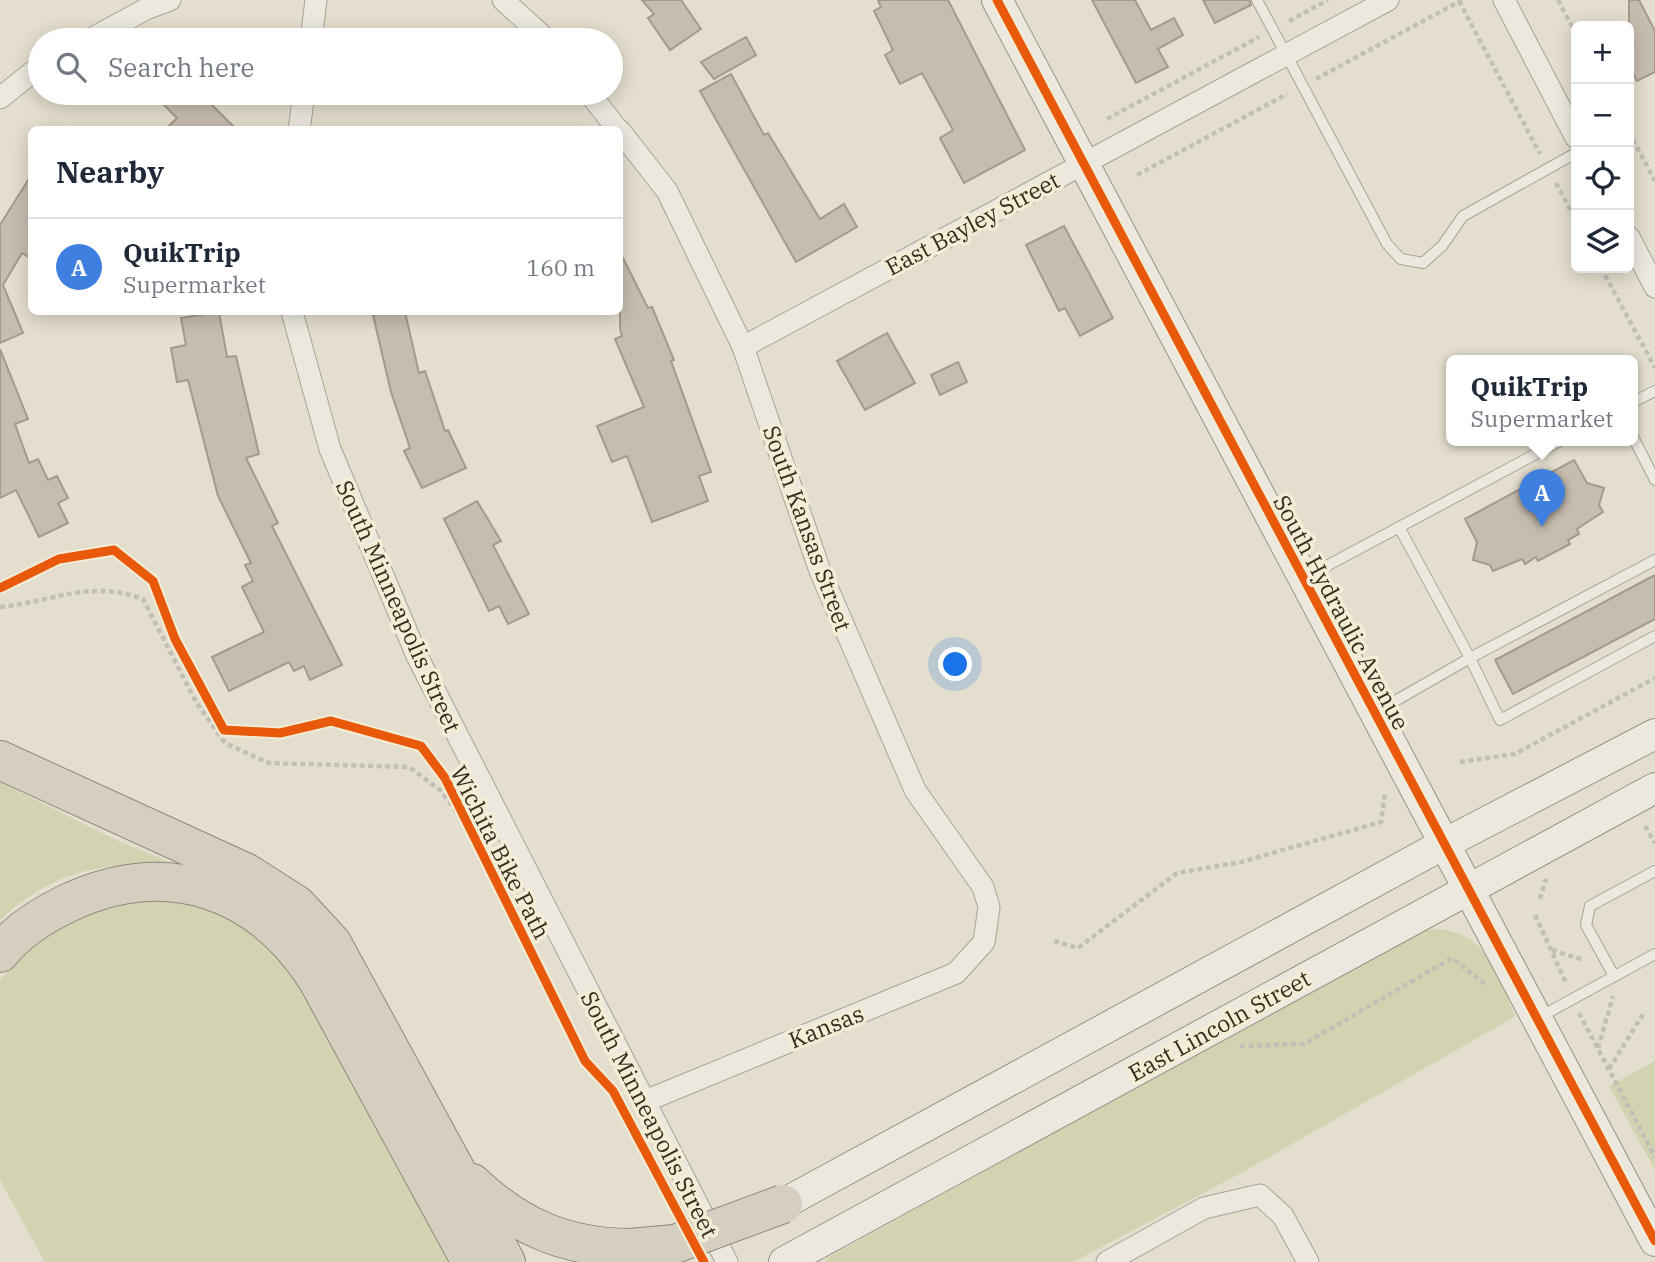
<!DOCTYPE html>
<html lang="en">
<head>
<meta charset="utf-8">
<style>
	:root { --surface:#fff; --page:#f2f2f3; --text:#1f2937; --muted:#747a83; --line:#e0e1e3; --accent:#746b5c }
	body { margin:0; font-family:"IBM Plex Serif",serif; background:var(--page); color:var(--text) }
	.controls { position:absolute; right:21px; top:21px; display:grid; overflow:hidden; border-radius:10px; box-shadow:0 4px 18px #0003 }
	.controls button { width:63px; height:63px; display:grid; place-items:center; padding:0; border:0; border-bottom:2px solid var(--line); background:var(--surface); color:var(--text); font:35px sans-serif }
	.you { position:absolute; left:956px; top:665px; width:24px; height:24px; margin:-18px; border:5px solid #fff; border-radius:50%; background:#1a73e8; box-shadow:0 0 0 10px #1a73e833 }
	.badge { display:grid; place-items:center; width:46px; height:46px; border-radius:50%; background:var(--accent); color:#fff; font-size:23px; font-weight:700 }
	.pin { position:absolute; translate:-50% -58px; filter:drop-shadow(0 2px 4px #0008) }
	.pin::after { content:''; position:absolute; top:37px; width:24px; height:21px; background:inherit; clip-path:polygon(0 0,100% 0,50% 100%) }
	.popup { position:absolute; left:1446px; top:355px; width:192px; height:91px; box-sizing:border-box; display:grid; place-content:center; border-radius:10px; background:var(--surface); filter:drop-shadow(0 2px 5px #0005); font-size:23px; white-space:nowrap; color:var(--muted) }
	.popup b { font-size:26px; color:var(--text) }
	.popup::after { content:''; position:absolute; left:50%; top:100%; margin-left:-14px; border:14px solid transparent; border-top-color:var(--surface) }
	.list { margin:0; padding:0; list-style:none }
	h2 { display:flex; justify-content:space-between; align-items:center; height:91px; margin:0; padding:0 28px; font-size:30px }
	h2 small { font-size:23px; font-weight:400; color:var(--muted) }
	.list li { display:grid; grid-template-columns:46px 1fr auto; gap:21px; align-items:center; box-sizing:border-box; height:98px; padding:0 28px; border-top:2px solid var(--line) }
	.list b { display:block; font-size:26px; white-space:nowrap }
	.list p { margin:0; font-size:23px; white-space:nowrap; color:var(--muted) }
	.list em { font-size:23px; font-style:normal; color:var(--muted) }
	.icon { flex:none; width:38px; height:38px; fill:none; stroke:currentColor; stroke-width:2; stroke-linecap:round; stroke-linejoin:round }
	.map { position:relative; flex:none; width:1655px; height:1262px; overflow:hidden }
	.search { position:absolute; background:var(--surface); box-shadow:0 4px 18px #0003; left:28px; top:28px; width:595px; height:77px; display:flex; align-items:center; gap:18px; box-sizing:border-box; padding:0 24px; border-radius:38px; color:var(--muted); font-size:26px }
	.panel { position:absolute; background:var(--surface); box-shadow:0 4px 18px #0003; left:28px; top:126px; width:595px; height:189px; border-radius:10px }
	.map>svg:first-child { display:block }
	.green { fill:#d1d3b1 }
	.building { fill:#c7bdaf; stroke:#a49a8d; stroke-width:2 }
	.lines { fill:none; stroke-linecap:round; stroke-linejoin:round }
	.lane-casing { stroke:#a9a397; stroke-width:12 }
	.street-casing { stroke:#a9a397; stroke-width:23 }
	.secondary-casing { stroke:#999386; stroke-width:32 }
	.highway-casing { stroke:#8f897e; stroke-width:40 }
	.path { stroke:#c4bfb6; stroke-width:4.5; stroke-dasharray:5 3.5; stroke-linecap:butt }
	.lane { stroke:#ece8df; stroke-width:10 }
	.street { stroke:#ece8df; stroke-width:21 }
	.secondary { stroke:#ece8df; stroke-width:30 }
	.highway { stroke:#d6cfbf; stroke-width:38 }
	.highway-bridge-casing { stroke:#8f897e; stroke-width:40; stroke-linecap:butt }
	.highway-bridge { stroke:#d6cfbf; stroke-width:38 }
	.cycleway-casing { stroke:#f4edd5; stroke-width:13 }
	.cycleway { stroke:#e8590c; stroke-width:9 }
	.labels { text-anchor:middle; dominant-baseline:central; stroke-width:7; stroke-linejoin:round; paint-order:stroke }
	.street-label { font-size:23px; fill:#372d1f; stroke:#f4edd5 }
</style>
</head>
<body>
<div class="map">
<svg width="1655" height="1262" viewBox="0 0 1655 1262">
	<rect width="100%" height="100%" fill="#e4dece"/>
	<g class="green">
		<path d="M0,782L116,840L170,862C97,865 56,869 0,920Z"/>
		<path d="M146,900C181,901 218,909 247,931C299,969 334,1044 365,1101C394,1154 423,1207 449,1262H45L0,1180V981C39,931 83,908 146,900Z"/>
		<path d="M1436,929C1488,932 1497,976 1516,1016L1243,1172L1073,1262H825L827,1258L1420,931Z"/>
		<polygon points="1655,1061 1655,1170 1609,1086"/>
	</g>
	<g class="building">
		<polygon points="642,0 681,0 701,29 670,50 648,18 654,14"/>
		<polygon points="878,0 948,0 1025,150 964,183 940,138 953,130 922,73 900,84 885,55 893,50 874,11 881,7"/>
		<polygon points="1092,0 1135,0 1151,30 1174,18 1183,35 1158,49 1168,67 1136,83"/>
		<polygon points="1203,0 1249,0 1251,5 1215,23"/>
		<polygon points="1629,0 1639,0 1655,31 1655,72 1637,81 1629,65"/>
		<polygon points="746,37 756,55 714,79 701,62"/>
		<polygon points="731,74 764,135 768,133 820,219 844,204 857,227 796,262 700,91"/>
		<polygon points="152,93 200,93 237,130 165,130 177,118"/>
		<polygon points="32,174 32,259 22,253 3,285 23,333 0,343 0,225"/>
		<polygon points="1064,226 1113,318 1080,336 1065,308 1059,311 1026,245"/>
		<polygon points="620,252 648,308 652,307 674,360 671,361 711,472 699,476 708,501 652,522 627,456 612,462 597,426 644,407 615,339 622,336 620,329"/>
		<polygon points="219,312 227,357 236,356 259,454 246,458 278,523 272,526 342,665 310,680 304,666 294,671 289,662 229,691 212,657 264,632 242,587 253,581 245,565 251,563 218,496 188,380 177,382 171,348 186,345 181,318"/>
		<polygon points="388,312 405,312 419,373 425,371 445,431 448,430 466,468 422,488 404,451 410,448 391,392 373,315"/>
		<polygon points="887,333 915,383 865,410 837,361"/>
		<polygon points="0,349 28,419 15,424 29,463 38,459 48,480 57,476 68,498 58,503 68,523 39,537 16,490 0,498"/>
		<polygon points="958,362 967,382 940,395 931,375"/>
		<polygon points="1574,460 1587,483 1604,488 1599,505 1603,512 1577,529 1579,534 1568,540 1570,544 1538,561 1536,557 1525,564 1522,559 1493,571 1490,565 1473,560 1477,542 1465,519"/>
		<polygon points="477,501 501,541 493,545 529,614 508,624 499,606 489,611 444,519"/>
		<polygon points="1655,575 1655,619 1513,694 1495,660"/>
	</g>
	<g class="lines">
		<defs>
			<g id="lane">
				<polyline points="1257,0 1387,244 1401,259 1423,263 1442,246 1463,216 1576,153"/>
				<polyline points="1633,402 1655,391"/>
				<polyline points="1633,437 1655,480"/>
				<polyline points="1655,560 1470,658 1500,720 1655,636"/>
				<polyline points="1306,577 1560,441"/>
				<polyline points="1376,712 1470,658 1399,527"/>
				<polyline points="1614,976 1586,925 1590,906 1655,871"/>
				<polyline points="1538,1018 1655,954"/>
			</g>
			<g id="street">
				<polyline points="503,0 547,40"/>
				<polyline points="1504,0 1576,138"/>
				<polyline points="89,40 146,9 170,0"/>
				<polyline points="311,40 316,0"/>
				<polyline points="589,93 618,130"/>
				<polyline points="0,98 40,66"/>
				<polyline points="299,130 304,93"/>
				<polyline points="620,131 667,191 743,347 820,571 915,790 983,887 989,907 984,942 956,973 643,1102"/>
				<polyline points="1629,237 1655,287"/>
				<polyline points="292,312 330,449 417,656 727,1262"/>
				<polyline points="743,347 1388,0"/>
				<polyline points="1107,1262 1204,1208 1260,1195 1283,1216 1308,1262"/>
			</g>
			<g id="secondary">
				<polyline points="997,0 1655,1241"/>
				<polyline points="783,1204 1444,844 1655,734"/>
				<polyline points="784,1262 1655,788"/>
			</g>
			<g id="highway">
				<polyline points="0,760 247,873 297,905 332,943 506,1262"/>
				<path d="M0,953C17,931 43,915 68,903C166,857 259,888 317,979L471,1262"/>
				<path d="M472,1183C518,1227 565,1247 629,1248"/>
			</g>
		</defs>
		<use href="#lane" class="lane-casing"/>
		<use href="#street" class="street-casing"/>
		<use href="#secondary" class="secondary-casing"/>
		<use href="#highway" class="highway-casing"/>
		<g class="path">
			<polyline points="1558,0 1576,34"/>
			<polyline points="1459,1 1540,154"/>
			<polyline points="1289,21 1328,0"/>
			<polyline points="1316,79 1462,0"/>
			<polyline points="1107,119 1259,37"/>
			<polyline points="1629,132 1655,181"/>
			<polyline points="1137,175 1287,94"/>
			<polyline points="1556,183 1576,221"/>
			<polyline points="1601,268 1655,368"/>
			<path d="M0,607C53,602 89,579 143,599L196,702L225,743L269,763L409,767L440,790L471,830"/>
			<polyline points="1460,762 1515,754 1655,678"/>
			<polyline points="1645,826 1655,843"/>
			<polyline points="1540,899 1546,879"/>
			<polyline points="1535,915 1567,985"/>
			<polyline points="1054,941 1078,948 1177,873 1241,862 1381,822 1385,792"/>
			<polyline points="1552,950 1584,960"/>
			<polyline points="1579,1013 1655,1157"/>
			<polyline points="1240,1046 1304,1044 1452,958 1486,985"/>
			<polyline points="1598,1048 1613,996"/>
			<polyline points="1609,1069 1645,1011"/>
		</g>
		<use href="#lane" class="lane"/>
		<use href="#street" class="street"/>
		<use href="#secondary" class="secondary"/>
		<use href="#highway" class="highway"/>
		<defs>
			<polyline id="highway-bridge" points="629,1248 675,1244 783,1204"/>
		</defs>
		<use href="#highway-bridge" class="highway-bridge-casing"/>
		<use href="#highway-bridge" class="highway-bridge"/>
		<defs>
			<g id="cycleway">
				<polyline points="997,0 1655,1241"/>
				<polyline points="0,588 59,559 114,550 153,581 175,639 224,730 280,733 331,721 421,746 445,778 585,1061 613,1091 704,1262"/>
			</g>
		</defs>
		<use href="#cycleway" class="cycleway-casing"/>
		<use href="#cycleway" class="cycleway"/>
	</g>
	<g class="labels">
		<g class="street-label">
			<text transform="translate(972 223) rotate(-28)">East Bayley Street</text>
			<text transform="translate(808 528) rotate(70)">South Kansas Street</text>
			<text transform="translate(399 606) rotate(66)">South Minneapolis Street</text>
			<text transform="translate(1342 612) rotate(62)">South Hydraulic Avenue</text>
			<text transform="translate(501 852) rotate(63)">Wichita Bike Path</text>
			<text transform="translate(1219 1025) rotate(-29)">East Lincoln Street</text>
			<text transform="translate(826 1026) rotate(-22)">Kansas</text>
			<text transform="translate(650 1114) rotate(63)">South Minneapolis Street</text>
		</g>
	</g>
</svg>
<div class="controls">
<button>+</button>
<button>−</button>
<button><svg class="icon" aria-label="locate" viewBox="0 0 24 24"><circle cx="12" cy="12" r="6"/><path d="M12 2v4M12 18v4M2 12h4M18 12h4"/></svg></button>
<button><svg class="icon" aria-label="layers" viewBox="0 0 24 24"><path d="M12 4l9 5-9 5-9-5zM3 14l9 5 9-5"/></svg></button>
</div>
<div class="you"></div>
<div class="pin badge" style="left:1542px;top:527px;background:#3f7fe0">A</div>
<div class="popup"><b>QuikTrip</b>Supermarket</div>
<div class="search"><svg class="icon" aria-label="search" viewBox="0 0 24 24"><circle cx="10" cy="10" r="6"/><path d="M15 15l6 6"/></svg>Search here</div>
<section class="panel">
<h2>Nearby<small></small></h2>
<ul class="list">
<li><span class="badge" style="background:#3f7fe0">A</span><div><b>QuikTrip</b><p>Supermarket</p></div><em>160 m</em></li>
</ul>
</section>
</div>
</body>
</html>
